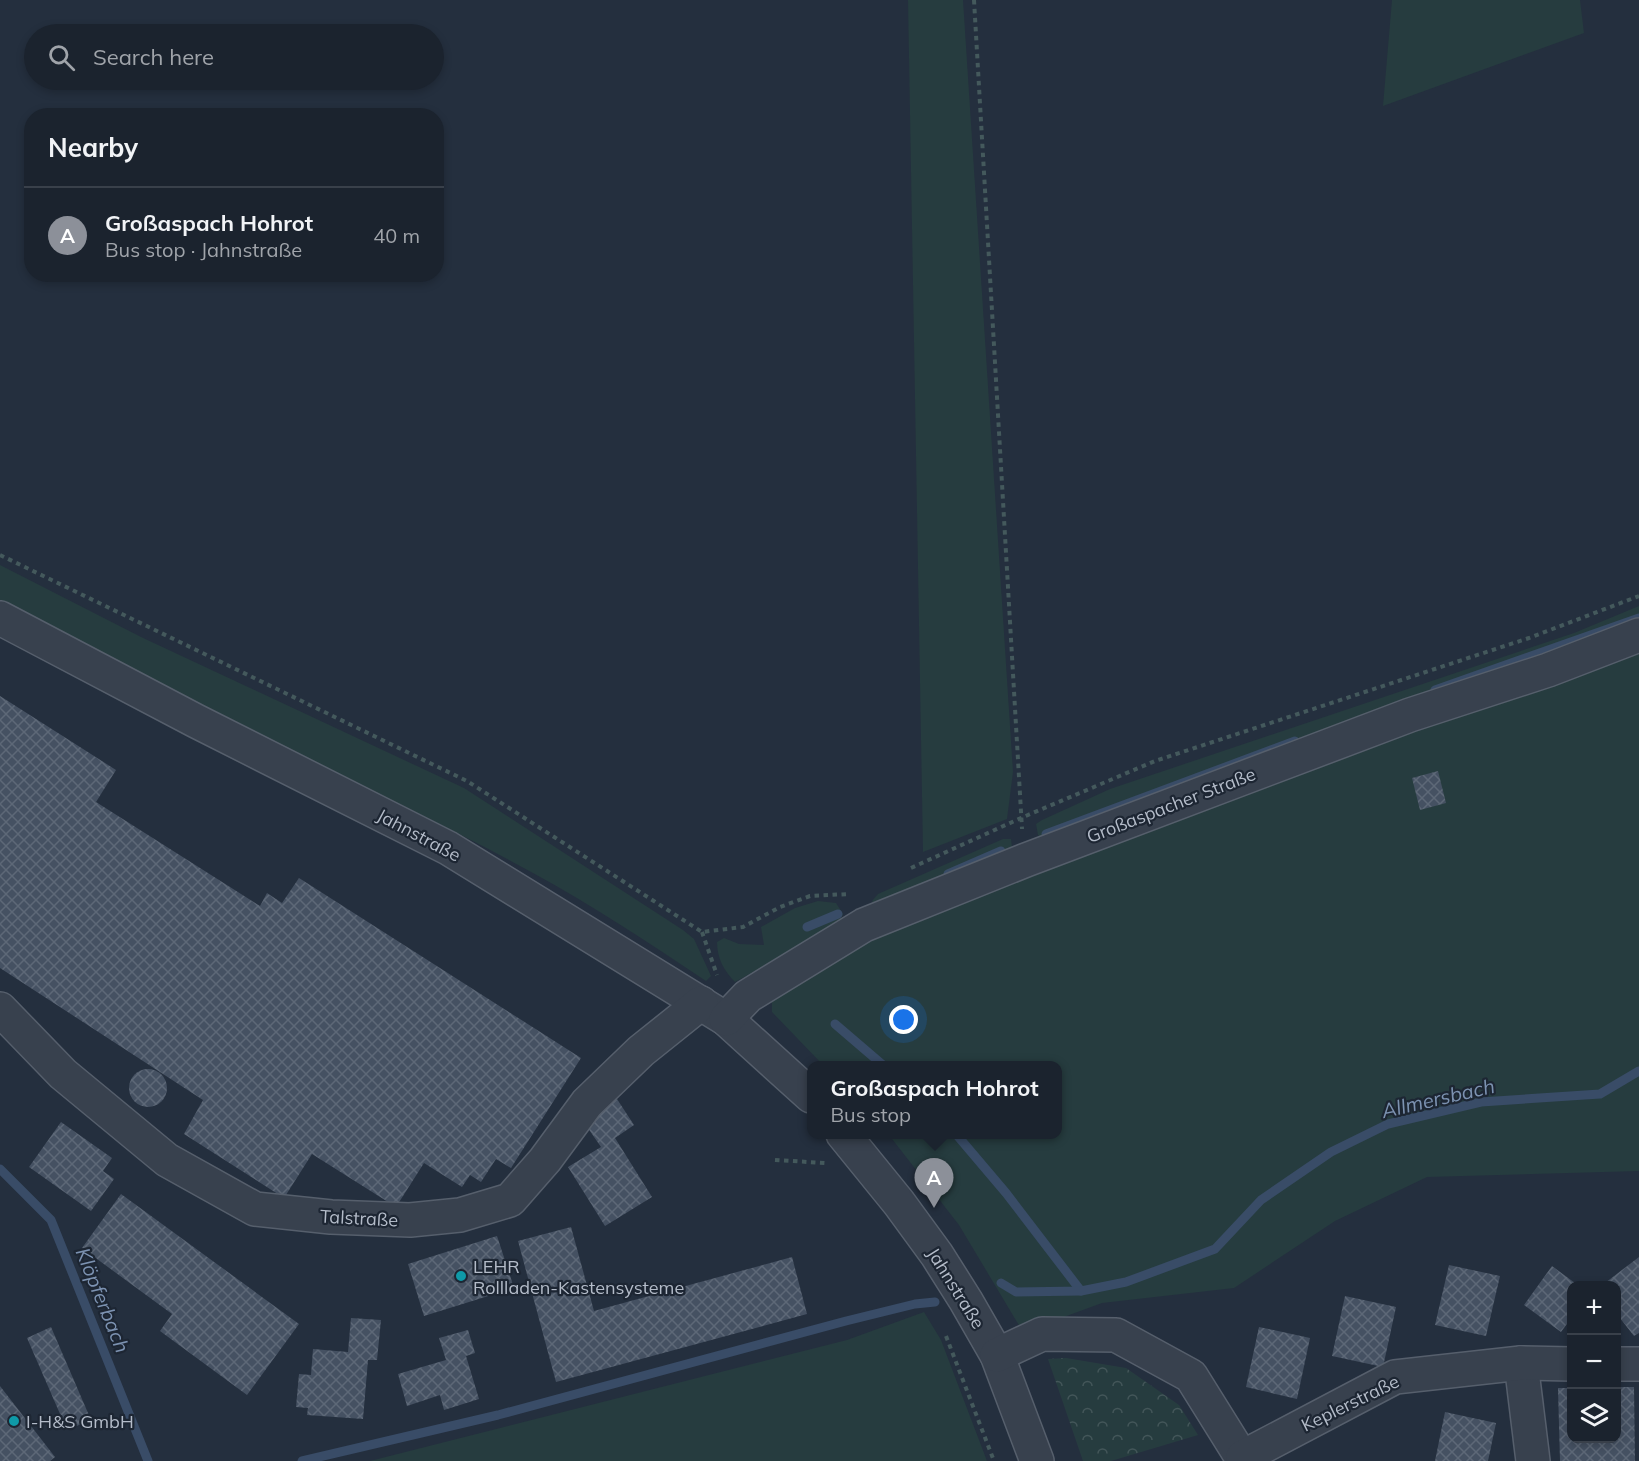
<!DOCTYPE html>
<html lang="en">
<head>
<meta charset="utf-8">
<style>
	:root { --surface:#1b232e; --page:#242b36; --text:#f1f3f6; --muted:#a0a4aa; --line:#39404a; --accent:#8c9099 }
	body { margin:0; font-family:Mulish,sans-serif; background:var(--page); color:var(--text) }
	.controls { position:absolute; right:18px; bottom:18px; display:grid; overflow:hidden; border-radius:12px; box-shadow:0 3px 9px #0003 }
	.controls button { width:54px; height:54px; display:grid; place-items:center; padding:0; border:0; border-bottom:2px solid var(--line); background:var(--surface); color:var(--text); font:30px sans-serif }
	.you { position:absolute; left:904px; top:1020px; width:21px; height:21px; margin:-15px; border:4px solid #fff; border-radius:50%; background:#1a73e8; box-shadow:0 0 0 9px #1a73e833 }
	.badge { display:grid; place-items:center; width:39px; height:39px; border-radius:50%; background:var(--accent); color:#fff; font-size:20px; font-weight:700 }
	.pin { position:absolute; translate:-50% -50px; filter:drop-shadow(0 2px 3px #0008) }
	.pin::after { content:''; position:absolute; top:32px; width:21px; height:18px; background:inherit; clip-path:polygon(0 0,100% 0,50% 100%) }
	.popup { position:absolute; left:807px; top:1061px; width:255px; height:78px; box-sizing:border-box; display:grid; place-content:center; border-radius:12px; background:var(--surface); filter:drop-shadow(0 2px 4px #0005); font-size:20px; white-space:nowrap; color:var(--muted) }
	.popup b { font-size:22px; color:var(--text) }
	.popup::after { content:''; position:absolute; left:50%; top:100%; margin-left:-12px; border:12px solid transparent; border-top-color:var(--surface) }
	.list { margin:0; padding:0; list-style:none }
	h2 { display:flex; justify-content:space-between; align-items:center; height:78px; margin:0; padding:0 24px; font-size:26px }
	h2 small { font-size:20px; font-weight:400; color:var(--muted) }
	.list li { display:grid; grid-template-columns:39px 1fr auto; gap:18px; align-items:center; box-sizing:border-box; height:96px; padding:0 24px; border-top:2px solid var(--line) }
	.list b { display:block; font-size:22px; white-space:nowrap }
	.list p { margin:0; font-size:20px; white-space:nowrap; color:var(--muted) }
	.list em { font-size:20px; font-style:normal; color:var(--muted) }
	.icon { flex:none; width:33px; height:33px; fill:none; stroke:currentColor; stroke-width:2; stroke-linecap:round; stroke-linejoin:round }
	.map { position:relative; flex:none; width:1639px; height:1461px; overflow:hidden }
	.search { position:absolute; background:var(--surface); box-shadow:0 3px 9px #0003; left:24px; top:24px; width:420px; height:66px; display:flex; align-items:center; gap:15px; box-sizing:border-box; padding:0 21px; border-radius:33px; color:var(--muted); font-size:22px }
	.panel { position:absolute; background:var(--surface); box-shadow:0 3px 9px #0003; left:24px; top:108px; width:420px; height:174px; border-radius:24px }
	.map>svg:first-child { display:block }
	.grass { fill:#263c3f }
	.park { fill:url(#park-crowns) }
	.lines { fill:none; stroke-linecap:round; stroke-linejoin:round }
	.stream { stroke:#394c67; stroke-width:9 }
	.building { fill:url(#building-cross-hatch) }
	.minor-casing { stroke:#565f6c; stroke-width:36 }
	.path { stroke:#44595c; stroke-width:4; stroke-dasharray:4.5 4.5; stroke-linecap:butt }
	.minor { stroke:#38414e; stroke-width:33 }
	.culture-dot { fill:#0f9aa8; stroke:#1d2633; stroke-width:2 }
	.labels { text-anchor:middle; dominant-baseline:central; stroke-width:4.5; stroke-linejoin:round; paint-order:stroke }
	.street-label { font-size:18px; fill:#b4bcc9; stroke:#1d2633 }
	.poi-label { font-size:18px; fill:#b4bcc9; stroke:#1d2633; text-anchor:start }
	.water-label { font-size:20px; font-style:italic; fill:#7c92b1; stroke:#1d2633 }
</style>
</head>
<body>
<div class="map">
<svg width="1639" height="1461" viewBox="0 0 1639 1461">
	<defs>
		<pattern id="park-crowns" width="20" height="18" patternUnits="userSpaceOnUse" patternTransform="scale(1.5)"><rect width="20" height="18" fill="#263c3f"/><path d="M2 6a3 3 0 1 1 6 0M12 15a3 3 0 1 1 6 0" fill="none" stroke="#435659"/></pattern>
		<pattern id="building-cross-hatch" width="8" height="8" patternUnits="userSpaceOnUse" patternTransform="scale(1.5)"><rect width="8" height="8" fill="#455162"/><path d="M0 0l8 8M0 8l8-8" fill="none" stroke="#5d6877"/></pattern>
	</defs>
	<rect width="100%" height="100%" fill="#242f3e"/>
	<g class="grass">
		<polygon points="908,0 963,0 1013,772 1007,819 923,852"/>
		<polygon points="1392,0 1580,0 1584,33 1383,106"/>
		<path d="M0,565L141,637L464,788L683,930L694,939L711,976L706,981C649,943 592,905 533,873C422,812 308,761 196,704C130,670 65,635 0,600Z"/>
		<polygon points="1639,606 1639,625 1041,838 1038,835 1036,824 1042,820 1110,789 1574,633"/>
		<polygon points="1639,648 1639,1171 1427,1177 1335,1221 1234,1288 1102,1303 1023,1332 959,1225 889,1135 1057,1134 1057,1066 823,1065 772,1012 772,1000 833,953 1029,866"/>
		<polygon points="1003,839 1011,839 1012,847 1006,855 874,905 872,901 878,894"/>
		<path d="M818,901L836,903L843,914L839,925L735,982C724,971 717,958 717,942L724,938L739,944L764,945L761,927L795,908Z"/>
		<polygon points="924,1312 941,1340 987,1461 370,1461 847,1340"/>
	</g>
	<polygon class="park" points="1066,1358 1126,1368 1179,1405 1198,1435 1111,1461 1083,1461 1048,1359"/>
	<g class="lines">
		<g class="stream">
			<polyline points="1435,690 1639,618"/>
			<polyline points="1046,834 1295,741"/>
			<polyline points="948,874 1001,851"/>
			<polyline points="807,927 838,914"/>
			<polyline points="835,1024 884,1066"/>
			<polyline points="956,1134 1006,1193 1081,1291"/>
			<polyline points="0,1169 51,1220 148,1461"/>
			<polyline points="1001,1283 1016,1292 1081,1291 1126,1282 1215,1249 1261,1200 1331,1152 1388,1124 1481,1102 1600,1094 1639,1071"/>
			<polyline points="302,1461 498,1415 846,1321 915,1304 935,1302"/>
		</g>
	</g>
	<g class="building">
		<polygon points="0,696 116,770 96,802 260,906 267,893 282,903 299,878 581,1058 511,1168 496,1159 481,1182 470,1175 462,1187 424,1163 396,1207 312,1154 284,1198 184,1134 203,1100 0,968"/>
		<polygon points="1438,771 1446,803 1420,810 1412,778"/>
		<circle cx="148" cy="1088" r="19"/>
		<polygon points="617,1099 634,1125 615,1138 652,1197 605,1226 568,1167 601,1147 583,1121"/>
		<polygon points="61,1122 112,1158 103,1171 114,1179 91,1211 29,1167"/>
		<polygon points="121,1194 299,1324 247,1395 160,1331 172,1314 82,1248"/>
		<polygon points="571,1227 594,1311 792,1257 807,1314 556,1382 518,1241"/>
		<polygon points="497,1236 514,1288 424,1316 408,1264"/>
		<polygon points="1639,1257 1639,1333 1634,1336 1616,1313 1616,1286 1601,1286"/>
		<polygon points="1449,1265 1500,1276 1486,1336 1435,1325"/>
		<polygon points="1552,1266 1579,1286 1572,1286 1572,1317 1561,1332 1524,1305"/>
		<polygon points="1345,1296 1396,1307 1383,1367 1332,1356"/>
		<polygon points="351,1318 381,1320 377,1360 368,1360 363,1419 307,1415 308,1408 296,1407 299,1374 311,1375 313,1349 348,1352"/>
		<polygon points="51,1327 91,1420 67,1430 27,1338"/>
		<polygon points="1259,1327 1310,1338 1297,1399 1246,1387"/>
		<polygon points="468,1330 475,1353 466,1356 479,1399 444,1410 440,1395 407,1406 398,1374 446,1360 439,1338"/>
		<polygon points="0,1386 55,1457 50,1461 0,1461"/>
		<polygon points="1616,1387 1634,1387 1635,1461 1560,1461 1558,1388 1572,1388 1572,1438 1616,1438"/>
		<polygon points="1445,1412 1496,1423 1488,1461 1435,1461"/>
	</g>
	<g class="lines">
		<defs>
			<g id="minor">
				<polyline points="0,618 196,721 448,848 726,1019 811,1096"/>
				<polyline points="0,1009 63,1074 167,1160 255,1209 331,1217 410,1220 460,1215 510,1200 545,1160 587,1103 641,1051 701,1003"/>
				<polyline points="726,1019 748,996 864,925 1026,860 1410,715 1548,670 1639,635"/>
				<polyline points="843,1134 899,1203 937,1255 966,1301 997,1355 1037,1461"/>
				<polyline points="997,1355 1042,1334 1116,1335 1191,1376 1244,1461"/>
				<polyline points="1521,1363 1533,1461"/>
				<polyline points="1616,1364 1639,1364"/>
				<polyline points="1243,1457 1395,1377 1521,1363 1572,1364"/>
			</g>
		</defs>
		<use href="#minor" class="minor-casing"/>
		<g class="path">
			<polyline points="974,0 1022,829"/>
			<polyline points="0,555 467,781 702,932 743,927 780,907 810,896 849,894"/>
			<polyline points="911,868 1021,818 1155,761 1529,638 1639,596"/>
			<polyline points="702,932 717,975"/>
			<polyline points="775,1160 825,1163"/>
			<polyline points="946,1336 994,1461"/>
		</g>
		<use href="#minor" class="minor"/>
	</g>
	<g class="culture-dot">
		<circle cx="461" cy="1276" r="6"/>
		<circle cx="14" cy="1421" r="6"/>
	</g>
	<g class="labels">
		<g class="street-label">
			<text transform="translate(1171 805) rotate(-21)">Großaspacher Straße</text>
			<text transform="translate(419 835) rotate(28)">Jahnstraße</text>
			<text transform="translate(359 1218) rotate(3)">Talstraße</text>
			<text transform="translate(956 1288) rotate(58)">Jahnstraße</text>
			<text transform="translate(1350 1403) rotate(-26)">Keplerstraße</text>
		</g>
		<g class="poi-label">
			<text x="473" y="1266">LEHR<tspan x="473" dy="21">Rollladen-Kastensysteme</tspan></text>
			<text x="26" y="1421">I-H&amp;S GmbH</text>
		</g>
		<g class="water-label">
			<text transform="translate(1438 1098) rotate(-13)">Allmersbach</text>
			<text transform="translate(103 1300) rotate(68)">Klöpferbach</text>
		</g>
	</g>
</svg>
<div class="controls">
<button>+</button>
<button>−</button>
<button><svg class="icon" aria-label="layers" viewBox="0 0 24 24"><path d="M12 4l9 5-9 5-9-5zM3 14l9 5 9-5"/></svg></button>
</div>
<div class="you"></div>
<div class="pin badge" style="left:934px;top:1208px">A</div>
<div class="popup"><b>Großaspach Hohrot</b>Bus stop</div>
<div class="search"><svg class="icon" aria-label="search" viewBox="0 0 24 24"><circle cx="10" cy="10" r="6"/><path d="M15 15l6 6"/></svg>Search here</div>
<section class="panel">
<h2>Nearby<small></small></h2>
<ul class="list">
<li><span class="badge">A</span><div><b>Großaspach Hohrot</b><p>Bus stop · Jahnstraße</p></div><em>40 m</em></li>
</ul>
</section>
</div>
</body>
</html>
